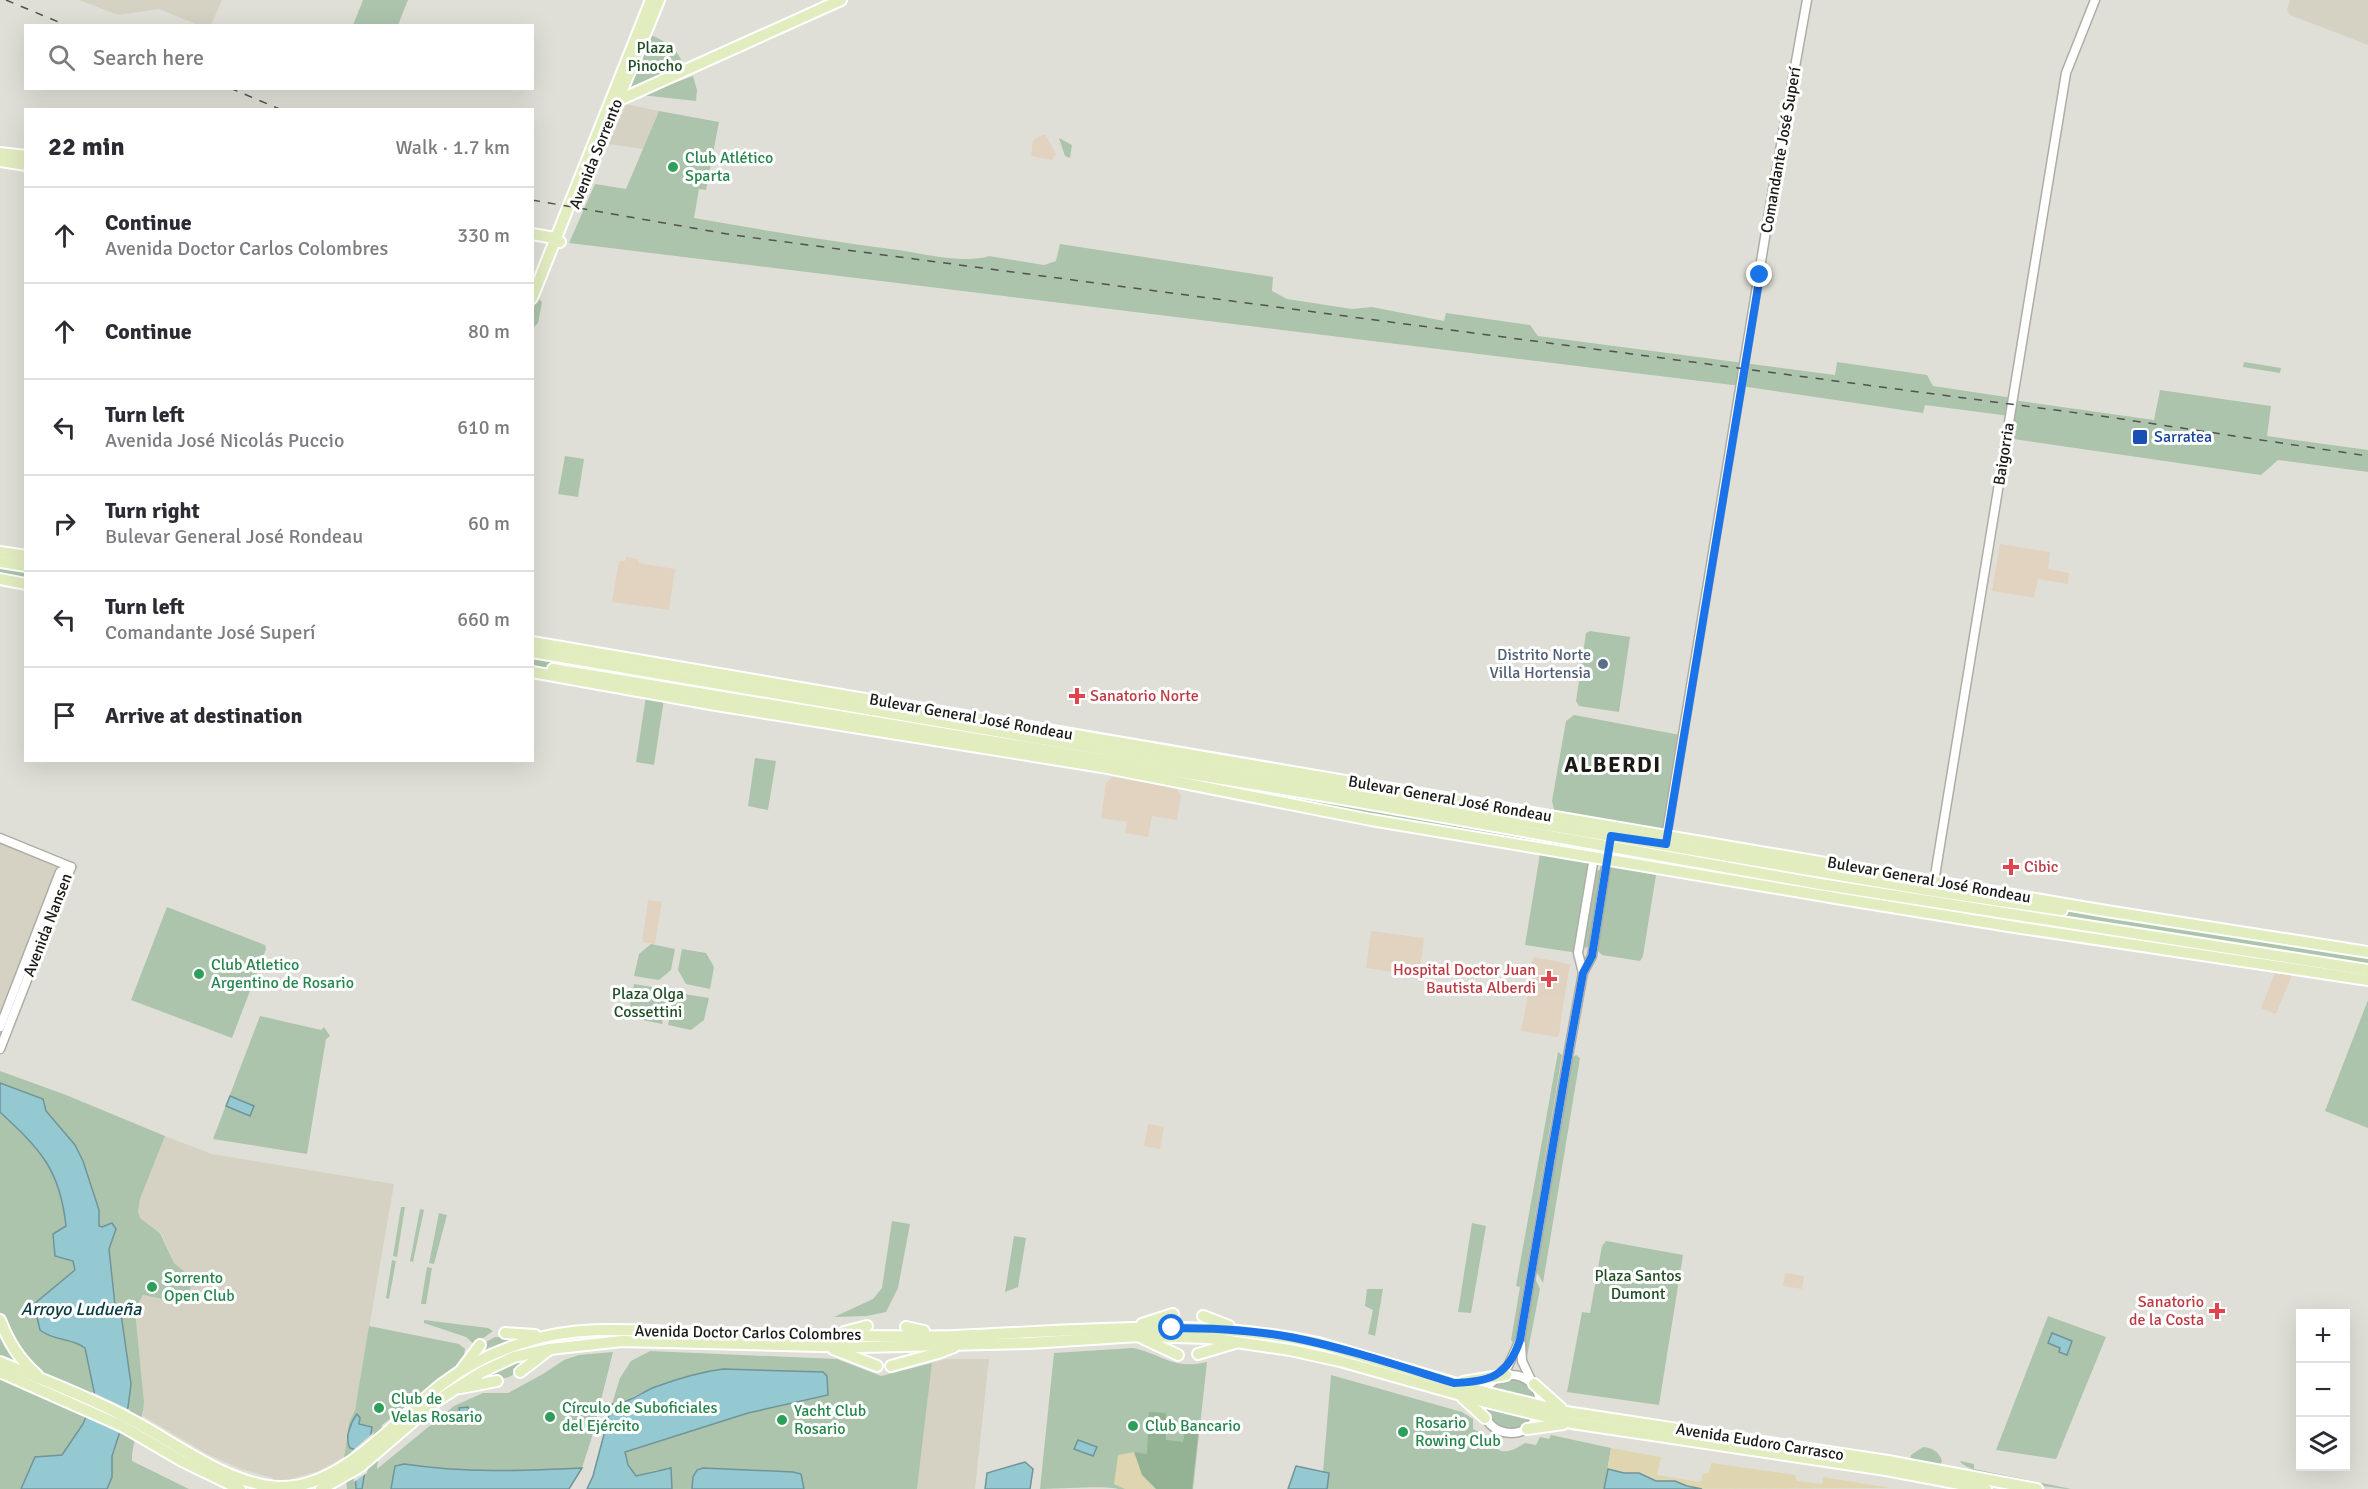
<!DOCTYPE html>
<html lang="en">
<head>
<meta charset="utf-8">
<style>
	:root { --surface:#fff; --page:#f7f7f7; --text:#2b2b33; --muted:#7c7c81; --line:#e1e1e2 }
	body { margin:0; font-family:Signika,sans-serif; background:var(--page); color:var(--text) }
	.controls { position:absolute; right:18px; bottom:18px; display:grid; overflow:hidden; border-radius:0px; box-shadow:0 6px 24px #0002 }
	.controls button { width:54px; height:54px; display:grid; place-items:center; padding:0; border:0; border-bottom:2px solid var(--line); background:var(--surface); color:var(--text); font:30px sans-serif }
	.stop { position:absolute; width:18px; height:18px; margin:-14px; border:4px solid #1a73e8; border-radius:50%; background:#fff }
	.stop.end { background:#1a73e8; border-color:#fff; box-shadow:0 2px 6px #0008 }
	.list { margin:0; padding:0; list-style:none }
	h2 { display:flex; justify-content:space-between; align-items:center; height:78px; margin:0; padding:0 24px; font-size:26px }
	h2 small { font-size:20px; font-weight:400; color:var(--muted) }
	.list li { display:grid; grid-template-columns:39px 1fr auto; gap:18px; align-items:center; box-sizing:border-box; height:96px; padding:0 24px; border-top:2px solid var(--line) }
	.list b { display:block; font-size:22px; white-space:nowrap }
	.list p { margin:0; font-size:20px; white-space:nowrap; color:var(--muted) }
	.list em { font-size:20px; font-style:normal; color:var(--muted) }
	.icon { flex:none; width:33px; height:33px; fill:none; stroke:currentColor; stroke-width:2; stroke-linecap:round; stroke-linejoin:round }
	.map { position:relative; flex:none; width:2368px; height:1489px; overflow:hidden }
	.search { position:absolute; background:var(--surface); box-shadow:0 6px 24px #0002; left:24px; top:24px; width:510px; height:66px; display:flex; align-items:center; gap:15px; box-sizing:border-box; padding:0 21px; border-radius:0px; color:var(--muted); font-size:22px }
	.panel { position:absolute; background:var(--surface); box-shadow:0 6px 24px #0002; left:24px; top:108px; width:510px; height:654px; border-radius:0px }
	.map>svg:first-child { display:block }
	.built { fill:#d6d2c3 }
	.education { fill:#e2d2c0 }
	.medical { fill:#e1d2c0 }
	.green { fill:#abc4ab }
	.forest { fill:#93b394 }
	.sand { fill:#dfd5b0 }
	.water { fill:#95c9d1; stroke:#709499; stroke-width:1.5 }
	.pier { fill:#e0dfd7 }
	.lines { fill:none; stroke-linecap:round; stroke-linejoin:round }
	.minor-casing { stroke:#aeada5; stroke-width:11 }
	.major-casing { stroke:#fff; stroke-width:14 }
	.minor { stroke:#fff; stroke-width:8 }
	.major { stroke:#e1ecbf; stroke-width:10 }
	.rail { stroke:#53524e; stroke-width:1.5; stroke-dasharray:8 8; stroke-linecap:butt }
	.route { stroke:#1a73e8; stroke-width:8 }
	.leisure-dot { fill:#2e9e5b; stroke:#fff; stroke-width:2 }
	.transit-dot { fill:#1a4fb4; stroke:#fff; stroke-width:2 }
	.service-dot { fill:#5c6f8a; stroke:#fff; stroke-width:2 }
	.health-dot { fill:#e0444e; stroke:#fff; stroke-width:2 }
	.labels { text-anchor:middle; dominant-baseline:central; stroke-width:6; stroke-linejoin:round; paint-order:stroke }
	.park-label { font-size:16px; fill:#204f25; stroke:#fff }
	.street-label { font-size:16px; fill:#1a1a17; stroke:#fff }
	.leisure-label { font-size:16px; fill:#27864d; stroke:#fff; text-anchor:start }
	.transit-label { font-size:16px; fill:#164399; stroke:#fff; text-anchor:start }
	.service-label { font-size:16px; fill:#4e5e75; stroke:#fff; text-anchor:end }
	.health-label { font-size:16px; fill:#be3a42; stroke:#fff; text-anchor:start }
	.water-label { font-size:18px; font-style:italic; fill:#093c42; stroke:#fff }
	.district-label { font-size:22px; font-weight:bold; letter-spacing:1.5px; fill:#1a1a17; stroke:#fff }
</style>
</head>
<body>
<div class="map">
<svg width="2368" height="1489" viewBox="0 0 2368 1489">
	<rect width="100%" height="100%" fill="#e0dfd7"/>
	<g class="built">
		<polygon points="79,0 222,0 211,25 201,26 159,9 118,15"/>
		<polygon points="2290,0 2368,0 2368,45 2290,15 2287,10"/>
		<polygon points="626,104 659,111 643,149 609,144"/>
		<polygon points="0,838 71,867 60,872 0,1027"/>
		<polygon points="165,1136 212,1154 394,1184 355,1410 349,1423 344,1457 319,1471 290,1479 289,1489 273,1489 273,1478 241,1469 209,1455 143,1416 144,1402 135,1310 143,1295 187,1304 192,1278 174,1263 161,1233 140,1218 138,1211 140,1199"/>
		<polygon points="946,1359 989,1359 975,1489 917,1489 932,1363"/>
	</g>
	<g class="education">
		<polygon points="1045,134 1056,154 1052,160 1031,156 1033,140"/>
		<polygon points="2000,544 2050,552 2048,569 2069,573 2068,584 2038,579 2034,598 1992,591"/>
		<polygon points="626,557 638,559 638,563 675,569 669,610 612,602 619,561 625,561"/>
		<polygon points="1112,777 1176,788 1181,795 1177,820 1152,816 1148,837 1125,833 1127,822 1101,818 1106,783"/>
		<polygon points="648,900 662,902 655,944 642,942"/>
		<polygon points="1371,931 1424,938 1419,976 1366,968"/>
		<polygon points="2275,973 2292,975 2276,1014 2261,1008"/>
		<polygon points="1528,994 1564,1000 1559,1035 1556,1037 1521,1031"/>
		<polygon points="1148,1124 1164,1127 1160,1149 1144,1146"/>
		<polygon points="1785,1273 1804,1276 1802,1289 1783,1286"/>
	</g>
	<polygon class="medical" points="1533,957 1570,964 1564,1000 1528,994"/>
	<g class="green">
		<polygon points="363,0 408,0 398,25 353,25"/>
		<path d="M646,33C663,40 676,46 683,64L622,92Z"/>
		<polygon points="693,76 697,90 696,101 641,95"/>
		<path d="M659,111L719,122L706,190L699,189L694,218C762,230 830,241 898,250C924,254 965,264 989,256L1044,265L1056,261L1060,244L1273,277L1272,291L1287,299L1352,309L1372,307L1444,321L1446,313L1530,325L1538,336L1835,375L1837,362L1927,375L1933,386L2006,397L2020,401L2154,420L2160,390L2271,406L2267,436L2368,450V472L2278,460L2261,475L2007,438L2010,416L1925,405L1923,413L1741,386L569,243L595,184L626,189Z"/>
		<polygon points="1059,138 1072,145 1070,158 1065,156"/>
		<polygon points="538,298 542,302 538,323 533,328 533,309"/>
		<polygon points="2244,362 2281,368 2280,373 2243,367"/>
		<polygon points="565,456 584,459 578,497 558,494"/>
		<polygon points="0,552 25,556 25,584 0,579"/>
		<polygon points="1590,631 1630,637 1619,712 1579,706 1576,701 1586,633"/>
		<polygon points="532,642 2368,952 2368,980 1594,857 1578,953 1525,945 1541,848 533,672"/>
		<polygon points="646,696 664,699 654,765 636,762"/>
		<polygon points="1574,715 1680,735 1664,826 1658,831 1555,813 1552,801 1566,721"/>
		<polygon points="755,758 776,761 768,810 748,806"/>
		<polygon points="1613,862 1657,869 1643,956 1640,961 1602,955 1596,949 1609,867"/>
		<polygon points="1601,869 1590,945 1586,948 1583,946 1595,872"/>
		<polygon points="167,907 265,945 266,949 232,1038 131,1000"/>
		<polygon points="651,944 675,949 671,970 659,980 634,976 639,954"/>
		<polygon points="682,949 706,953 714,967 710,989 686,984 678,970"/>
		<polygon points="634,984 658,988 666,1002 662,1024 638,1019 630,1005"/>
		<polygon points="684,994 709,998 704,1020 691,1030 668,1025 672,1003"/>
		<polygon points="2368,1000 2368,1128 2325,1111"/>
		<polygon points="260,1016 321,1030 324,1027 330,1036 326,1039 307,1154 213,1139"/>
		<polygon points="1558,1052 1562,1055 1514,1344 1511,1340 1520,1287 1516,1286"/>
		<polygon points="1576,1055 1580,1058 1543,1283 1536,1271 1572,1058"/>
		<path d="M0,1071L66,1095L165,1136L140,1199L138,1211L140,1218L160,1233L174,1263L192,1278L188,1304L143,1295L135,1310L144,1402C143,1425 132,1437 132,1461L189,1489H107L112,1477V1456L118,1432L120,1308L115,1305L109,1249L116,1229L99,1226V1210L83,1161L75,1145L46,1111L43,1099L0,1083Z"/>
		<polygon points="0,1112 37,1146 60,1187 75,1270 34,1304 66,1340 78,1343 85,1348 95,1396 83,1424 62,1455 50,1489 0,1489"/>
		<polygon points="401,1207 405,1207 397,1257 393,1256"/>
		<polygon points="420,1209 424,1210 413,1262 410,1261"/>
		<polygon points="439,1213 447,1215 434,1264 429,1263"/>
		<polygon points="892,1221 910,1224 898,1288 886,1312 867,1316 834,1317 873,1299 882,1288"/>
		<polygon points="1472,1223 1486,1226 1471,1313 1458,1312"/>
		<polygon points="1014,1236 1026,1238 1018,1287 1005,1292"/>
		<polygon points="1606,1241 1683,1255 1659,1405 1567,1392 1582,1312 1590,1313 1602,1246"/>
		<polygon points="392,1260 396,1261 389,1299 386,1298"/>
		<polygon points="427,1267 432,1268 426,1304 421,1304"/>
		<polygon points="1535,1278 1540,1289 1526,1361 1525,1341"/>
		<polygon points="1367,1289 1383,1289 1375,1336 1368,1334 1373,1310 1365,1306"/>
		<polygon points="2048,1316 2106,1337 2056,1459 1996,1450"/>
		<polygon points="424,1320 488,1328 493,1331 482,1339 476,1346 466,1337 424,1323"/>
		<polygon points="369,1326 459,1344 465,1349 463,1361 382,1425 377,1469 454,1406 483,1393 508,1393 543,1374 564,1360 579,1355 613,1352 591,1440 582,1468 493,1472 441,1470 404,1464 395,1466 391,1489 362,1489 372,1427 359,1424 354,1418 347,1443 354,1449 357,1484 356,1489 347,1489 344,1457 346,1445 349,1423 355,1410"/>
		<polygon points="495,1337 508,1337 517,1342 479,1358 484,1343"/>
		<path d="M1133,1348C1164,1355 1173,1370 1207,1362L1193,1489H1118C1108,1485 1056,1489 1040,1489L1054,1353Z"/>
		<polygon points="650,1351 837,1359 881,1376 932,1363 917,1489 804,1489 801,1474 793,1472 704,1468 693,1477 692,1489 672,1489 672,1472 656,1470 636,1476 628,1465 624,1452 748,1413 818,1397 823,1372 771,1372 735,1369 703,1372 656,1387 634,1396 622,1404 612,1404 620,1378 631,1361"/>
		<path d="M522,1359L521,1368C511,1379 501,1381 488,1374Z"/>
		<path d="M1331,1375L1462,1412L1473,1419V1429C1498,1440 1493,1464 1525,1443L1536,1445L1540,1437L1549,1439L1551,1435L1611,1448L1604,1489H1327L1329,1473L1323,1472Z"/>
		<path d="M1509,1378C1525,1378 1534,1386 1537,1401L1492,1389L1502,1380Z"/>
		<path d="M1487,1408L1532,1419C1516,1437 1492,1432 1487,1408Z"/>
		<path d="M1923,1447C1932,1448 1939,1451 1942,1461L1940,1466L1910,1459L1911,1455Z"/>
		<path d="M1960,1461L1974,1464V1469L2071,1489C2052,1489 1967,1475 1960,1461Z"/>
	</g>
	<polygon class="forest" points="1149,1412 1166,1413 1166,1440 1183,1442 1186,1424 1199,1425 1192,1489 1156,1489 1142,1475 1134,1452 1147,1454"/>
	<g class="sand">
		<polygon points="1611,1448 1661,1457 1657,1475 1701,1482 1703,1474 1709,1473 1711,1463 1795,1475 1797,1481 1822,1484 1823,1477 1891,1488 1604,1489"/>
		<polygon points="1134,1452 1142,1475 1156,1489 1125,1489 1114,1484 1118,1455"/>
	</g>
	<g class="water">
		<path d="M0,1083L43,1099L46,1111L75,1145L83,1161L99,1210V1226L102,1227L112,1223L116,1229L109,1249L115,1305L120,1307L131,1384L128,1407L112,1456V1477L107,1489H21L35,1457L62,1455L83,1424L95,1396L85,1348C72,1338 53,1341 40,1330L34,1304L75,1270L73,1261L55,1256L53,1234L66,1226C60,1169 40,1149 0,1112Z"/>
		<polygon points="230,1096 254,1106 250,1116 226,1106"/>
		<polygon points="2052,1333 2072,1341 2067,1355 2059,1352 2060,1348 2048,1343"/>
		<path d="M723,1369L823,1372L827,1376L828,1395L748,1413L625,1452L628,1465L636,1476L671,1468L672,1489H587L593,1476L612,1404C625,1405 642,1392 655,1387C677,1379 700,1372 723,1369Z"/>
		<polygon points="468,1407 471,1421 462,1423 459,1408"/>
		<path d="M357,1414L360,1418L359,1424L372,1427L362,1489H356L354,1449L350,1448C344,1438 351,1422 357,1414Z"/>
		<polygon points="1078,1440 1097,1447 1093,1456 1074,1449"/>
		<polygon points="1025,1462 1033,1469 1030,1489 985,1489 987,1473"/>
		<path d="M404,1464C465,1473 521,1471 582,1468L569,1489H391L395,1466Z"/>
		<polygon points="1296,1466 1329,1473 1327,1489 1288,1489"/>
		<polygon points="703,1468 793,1472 801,1474 804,1489 692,1489 693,1477 697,1470"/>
		<polygon points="1608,1469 1624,1473 1639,1473 1656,1481 1675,1481 1687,1486 1702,1489 1604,1489"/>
	</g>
	<g class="pier">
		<polygon points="92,1392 130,1410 121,1434 83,1415"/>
		<polygon points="374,1432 367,1473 354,1482 351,1452"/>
	</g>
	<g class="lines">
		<defs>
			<g id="minor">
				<polyline points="0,838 71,867"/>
				<polyline points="1661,868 1771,201 1807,0"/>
				<polyline points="1933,888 2066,73 2095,0"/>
				<polyline points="1583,973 1578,953 1594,857"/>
				<polyline points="0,1027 60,872 71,867"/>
				<polyline points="0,1049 71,867"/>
				<polyline points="1521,1344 1522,1361 1531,1380"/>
				<circle cx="1511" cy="1404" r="29"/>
				<polyline points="1497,1376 1508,1366 1520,1340 1570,1045 1583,973 1592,956 1610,841"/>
			</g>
			<g id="major">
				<polyline points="617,101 841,0"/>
				<polyline points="598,149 659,0"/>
				<polyline points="0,153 26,156"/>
				<polyline points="0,161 26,165"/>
				<polyline points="532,234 555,238 560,242"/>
				<polyline points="532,298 651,0"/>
				<polyline points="0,552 26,556"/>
				<polyline points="0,562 26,566"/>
				<polyline points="0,579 26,584"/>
				<polyline points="532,642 2106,911 2368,952"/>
				<polyline points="532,652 1933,891 2062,910"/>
				<polyline points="553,669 1331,797 1820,884 2368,970"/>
				<polyline points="532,672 716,705 1102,767 1371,820 1842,899 2015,927 2368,980"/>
				<polyline points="1203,1316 1229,1326"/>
				<path d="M0,1320C9,1343 19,1359 37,1375"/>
				<polyline points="1142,1324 1173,1314"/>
				<polyline points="906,1327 924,1331"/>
				<polyline points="844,1332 867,1326"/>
				<polyline points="505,1333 535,1335"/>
				<polyline points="1142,1338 1178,1355"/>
				<polyline points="833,1349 877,1366"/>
				<polyline points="1198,1354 1235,1343"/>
				<path d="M0,1362C43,1380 87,1396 128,1418C173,1441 227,1485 280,1487C341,1489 397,1419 442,1384C468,1364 498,1350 529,1341C577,1326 626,1330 675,1332C738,1333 801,1336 864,1336C895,1336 925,1337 955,1336C1077,1331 1198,1317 1318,1343L1484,1392L1566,1412L1888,1461L2037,1489"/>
				<polyline points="891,1366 938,1353 954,1347"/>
				<polyline points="462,1369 480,1345"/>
				<polyline points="0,1372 122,1426 182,1461 240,1489"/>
				<polyline points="520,1372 550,1349"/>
				<polyline points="1463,1382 1506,1375"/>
				<polyline points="1534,1384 1561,1408"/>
				<polyline points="461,1388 497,1381"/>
				<polyline points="1463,1398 1485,1418"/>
				<polyline points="1527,1429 1563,1424"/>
				<polyline points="321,1489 360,1467 438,1400 482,1372 514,1357 550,1349 622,1341 861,1347 1029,1343 1139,1336 1209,1338 1290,1350 1340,1361 1482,1401 1572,1423 1886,1470 1986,1489"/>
			</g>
		</defs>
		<use href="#minor" class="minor-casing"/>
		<use href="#major" class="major-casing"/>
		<use href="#minor" class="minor"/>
		<use href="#major" class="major"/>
		<g class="rail">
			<polyline points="6,0 68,26"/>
			<polyline points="230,88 282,110"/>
			<polyline points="532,200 733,235 2108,417 2368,456"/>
		</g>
	</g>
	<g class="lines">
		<path class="route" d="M1172,1328C1213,1328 1255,1330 1295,1338C1349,1349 1402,1367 1454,1383C1490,1382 1508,1376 1520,1340L1570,1045L1583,973L1592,956L1611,836L1666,844L1760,275"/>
	</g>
	<g class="leisure-dot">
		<circle cx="673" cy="167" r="6"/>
		<circle cx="199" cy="974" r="6"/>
		<circle cx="152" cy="1287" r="6"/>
		<circle cx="379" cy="1408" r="6"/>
		<circle cx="550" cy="1417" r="6"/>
		<circle cx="782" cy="1420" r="6"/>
		<circle cx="1133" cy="1426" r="6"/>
		<circle cx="1403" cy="1432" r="6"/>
	</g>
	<rect class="transit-dot" x="2132" y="429" width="16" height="16" rx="3"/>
	<circle class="service-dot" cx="1603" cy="664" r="6"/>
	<g class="health-dot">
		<path d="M1074 687h6v6h6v6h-6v6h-6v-6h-6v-6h6z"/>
		<path d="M2008 858h6v6h6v6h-6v6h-6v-6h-6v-6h6z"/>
		<path d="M1546 970h6v6h6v6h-6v6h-6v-6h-6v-6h6z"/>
		<path d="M2214 1302h6v6h6v6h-6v6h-6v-6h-6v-6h6z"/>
	</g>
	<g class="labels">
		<g class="park-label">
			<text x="655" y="48">Plaza<tspan x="655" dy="18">Pinocho</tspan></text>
			<text x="648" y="994">Plaza Olga<tspan x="648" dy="18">Cossettini</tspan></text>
			<text x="1638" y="1276">Plaza Santos<tspan x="1638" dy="18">Dumont</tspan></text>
		</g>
		<g class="street-label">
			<text transform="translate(1781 150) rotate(-80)">Comandante José Superí</text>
			<text transform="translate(596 154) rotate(-68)">Avenida Sorrento</text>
			<text transform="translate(2004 454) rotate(-81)">Baigorria</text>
			<text transform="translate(971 717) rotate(10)">Bulevar General José Rondeau</text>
			<text transform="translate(1450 799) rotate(10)">Bulevar General José Rondeau</text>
			<text transform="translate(1929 880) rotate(10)">Bulevar General José Rondeau</text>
			<text transform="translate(48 925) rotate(-69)">Avenida Nansen</text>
			<text transform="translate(748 1333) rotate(1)">Avenida Doctor Carlos Colombres</text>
			<text transform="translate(1760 1442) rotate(9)">Avenida Eudoro Carrasco</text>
		</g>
		<g class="leisure-label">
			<text x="685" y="158">Club Atlético<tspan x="685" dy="18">Sparta</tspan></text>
			<text x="211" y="965">Club Atletico<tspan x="211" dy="18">Argentino de Rosario</tspan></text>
			<text x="164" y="1278">Sorrento<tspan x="164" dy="18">Open Club</tspan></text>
			<text x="391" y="1399">Club de<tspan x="391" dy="18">Velas Rosario</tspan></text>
			<text x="562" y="1408">Círculo de Suboficiales<tspan x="562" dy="18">del Ejército</tspan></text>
			<text x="794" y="1411">Yacht Club<tspan x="794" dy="18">Rosario</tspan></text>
			<text x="1415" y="1423">Rosario<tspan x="1415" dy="18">Rowing Club</tspan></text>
			<text x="1145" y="1426">Club Bancario</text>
		</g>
		<g class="transit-label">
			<text x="2154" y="437">Sarratea</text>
		</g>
		<g class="service-label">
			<text x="1591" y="655">Distrito Norte<tspan x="1591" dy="18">Villa Hortensia</tspan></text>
		</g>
		<g class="health-label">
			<text x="1090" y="696">Sanatorio Norte</text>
			<text x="2024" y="867">Cibic</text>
			<text x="1536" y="970" text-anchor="end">Hospital Doctor Juan<tspan x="1536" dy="18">Bautista Alberdi</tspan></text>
			<text x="2204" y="1302" text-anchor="end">Sanatorio<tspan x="2204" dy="18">de la Costa</tspan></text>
		</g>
		<g class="water-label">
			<text x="81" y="1309">Arroyo Ludueña</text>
		</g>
		<g class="district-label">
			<text x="1613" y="764">ALBERDI</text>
		</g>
	</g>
</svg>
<div class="controls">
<button>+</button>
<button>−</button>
<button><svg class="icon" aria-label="layers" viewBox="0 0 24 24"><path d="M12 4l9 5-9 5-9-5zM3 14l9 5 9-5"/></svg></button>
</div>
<div class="stop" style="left:1172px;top:1328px"></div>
<div class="stop end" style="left:1760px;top:275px"></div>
<div class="search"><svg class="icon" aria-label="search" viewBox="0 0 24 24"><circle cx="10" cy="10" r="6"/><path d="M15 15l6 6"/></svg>Search here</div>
<section class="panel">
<h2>22 min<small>Walk · 1.7 km</small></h2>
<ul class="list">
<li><svg class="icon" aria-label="ahead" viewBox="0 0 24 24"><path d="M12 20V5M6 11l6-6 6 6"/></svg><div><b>Continue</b><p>Avenida Doctor Carlos Colombres</p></div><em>330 m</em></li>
<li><svg class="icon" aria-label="ahead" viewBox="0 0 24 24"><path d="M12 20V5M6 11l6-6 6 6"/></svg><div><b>Continue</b></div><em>80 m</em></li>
<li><svg class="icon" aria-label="left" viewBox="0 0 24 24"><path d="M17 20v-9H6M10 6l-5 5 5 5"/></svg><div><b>Turn left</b><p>Avenida José Nicolás Puccio</p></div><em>610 m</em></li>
<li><svg class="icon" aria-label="right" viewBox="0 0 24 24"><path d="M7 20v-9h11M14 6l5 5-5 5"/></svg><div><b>Turn right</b><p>Bulevar General José Rondeau</p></div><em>60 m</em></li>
<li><svg class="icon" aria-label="left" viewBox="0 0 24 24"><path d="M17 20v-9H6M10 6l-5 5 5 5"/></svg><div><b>Turn left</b><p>Comandante José Superí</p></div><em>660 m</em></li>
<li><svg class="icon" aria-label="arrive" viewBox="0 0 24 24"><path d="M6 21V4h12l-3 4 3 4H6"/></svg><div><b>Arrive at destination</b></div></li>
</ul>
</section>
</div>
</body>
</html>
